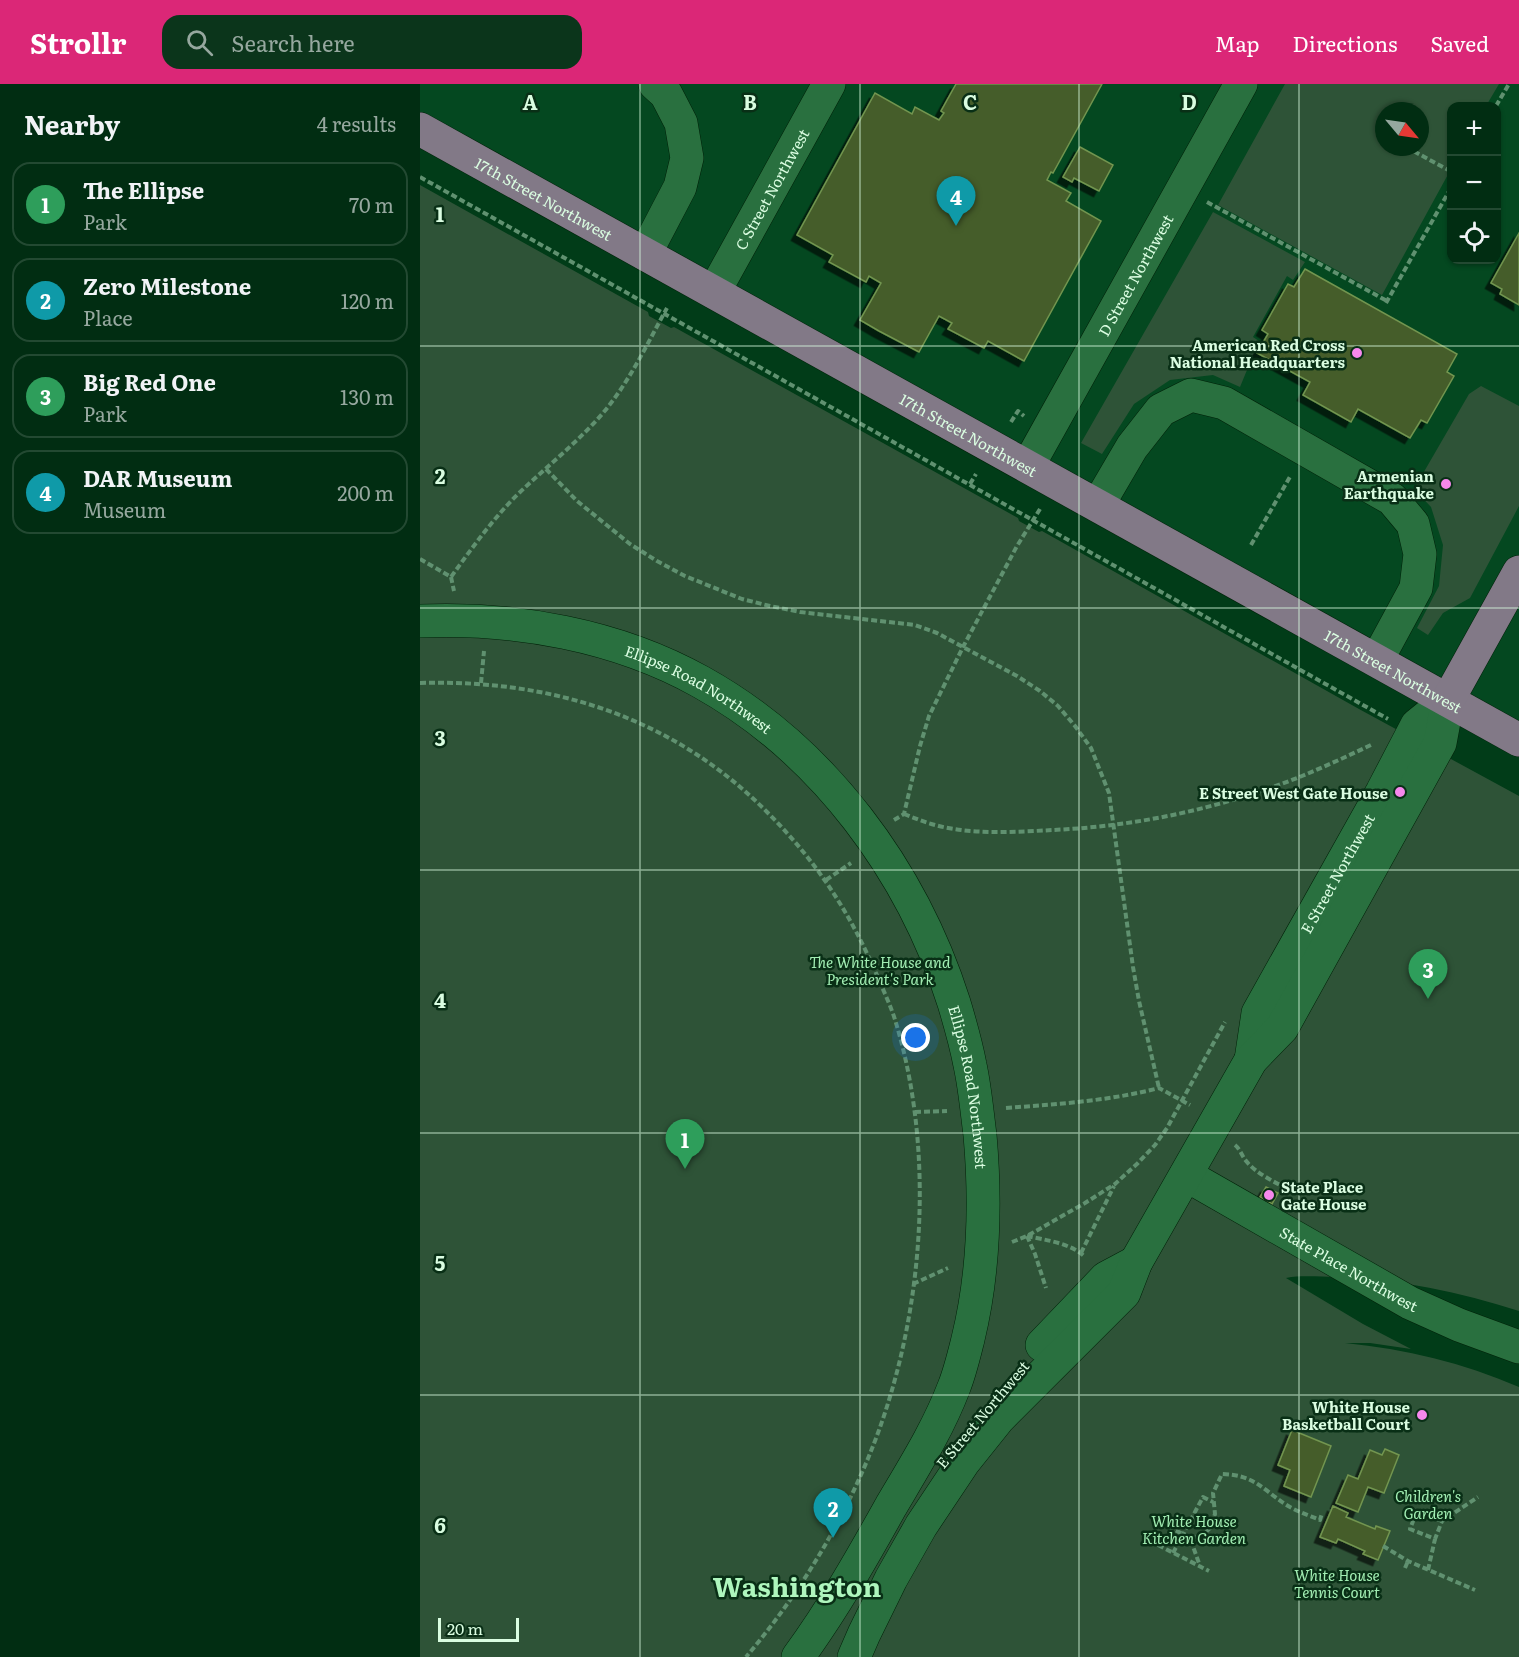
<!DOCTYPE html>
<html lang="en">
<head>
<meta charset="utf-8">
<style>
	:root { --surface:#012d12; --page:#0b351b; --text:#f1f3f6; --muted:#96a89f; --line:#234932; --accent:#db2777 }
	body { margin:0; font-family:Literata,serif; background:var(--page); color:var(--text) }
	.controls { position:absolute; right:18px; top:18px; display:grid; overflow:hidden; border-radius:12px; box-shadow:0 2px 4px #0004 }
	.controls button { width:54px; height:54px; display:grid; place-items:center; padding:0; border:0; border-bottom:2px solid var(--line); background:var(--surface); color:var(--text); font:30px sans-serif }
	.compass { position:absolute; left:955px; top:18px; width:54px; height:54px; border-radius:50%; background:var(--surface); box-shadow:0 2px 4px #0004; rotate:119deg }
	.scale { position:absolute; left:18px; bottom:15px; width:81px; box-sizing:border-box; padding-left:6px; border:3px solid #dafde1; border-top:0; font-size:16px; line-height:21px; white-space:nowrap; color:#dafde1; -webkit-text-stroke:4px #092f16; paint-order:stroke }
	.you { position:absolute; left:496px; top:954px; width:21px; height:21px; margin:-15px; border:4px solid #fff; border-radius:50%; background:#1a73e8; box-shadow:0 0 0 9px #1a73e833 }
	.badge { display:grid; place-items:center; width:39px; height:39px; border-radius:50%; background:var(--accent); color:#fff; font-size:20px; font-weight:700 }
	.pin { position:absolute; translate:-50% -50px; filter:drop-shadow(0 2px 3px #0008) }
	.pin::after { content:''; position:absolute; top:32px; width:21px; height:18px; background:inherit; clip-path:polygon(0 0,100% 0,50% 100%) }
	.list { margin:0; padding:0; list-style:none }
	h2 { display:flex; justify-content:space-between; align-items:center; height:78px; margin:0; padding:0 24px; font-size:26px }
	h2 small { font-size:20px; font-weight:400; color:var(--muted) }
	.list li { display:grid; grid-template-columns:39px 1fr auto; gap:18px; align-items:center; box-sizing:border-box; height:84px; margin:0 12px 12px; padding:0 12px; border:2px solid var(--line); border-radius:18px }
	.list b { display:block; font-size:22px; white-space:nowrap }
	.list p { margin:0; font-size:20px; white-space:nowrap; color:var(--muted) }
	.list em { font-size:20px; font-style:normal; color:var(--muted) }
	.icon { flex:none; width:33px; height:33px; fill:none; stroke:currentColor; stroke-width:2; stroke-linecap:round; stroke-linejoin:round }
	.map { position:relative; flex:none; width:1099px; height:1573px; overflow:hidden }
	header { display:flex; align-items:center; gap:36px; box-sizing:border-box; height:84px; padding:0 30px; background:var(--accent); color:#fff }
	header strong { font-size:28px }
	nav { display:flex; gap:33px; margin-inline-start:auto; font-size:21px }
	.search { width:420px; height:54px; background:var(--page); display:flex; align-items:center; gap:15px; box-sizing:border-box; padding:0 21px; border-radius:18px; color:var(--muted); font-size:22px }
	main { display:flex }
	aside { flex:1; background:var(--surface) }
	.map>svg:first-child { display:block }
	.built { fill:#044820; fill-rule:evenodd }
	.green { fill:#2e5337; fill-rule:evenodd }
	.building { fill:#455d2b; stroke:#72954f; stroke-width:1.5; filter:url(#shadow) }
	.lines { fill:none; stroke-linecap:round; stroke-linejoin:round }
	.minor-casing { stroke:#002008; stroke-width:34 }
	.major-casing { stroke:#002008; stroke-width:34 }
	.path { stroke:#609170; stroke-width:4; stroke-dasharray:6 3; stroke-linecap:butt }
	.minor { stroke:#29703f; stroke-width:33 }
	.major { stroke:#827987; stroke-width:33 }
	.grid { fill:none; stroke:#dafde1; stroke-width:1.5; stroke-opacity:0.55 }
	.poi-dot { fill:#f688ec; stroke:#092f16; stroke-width:2 }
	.labels { text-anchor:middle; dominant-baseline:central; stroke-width:5; stroke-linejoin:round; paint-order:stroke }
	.street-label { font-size:15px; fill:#dafde1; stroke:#092f16 }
	.poi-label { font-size:15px; font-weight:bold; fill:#dafde1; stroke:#092f16; text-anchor:end }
	.park-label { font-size:15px; font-style:italic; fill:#a2eeb3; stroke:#092f16 }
	.town-label { font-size:27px; font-weight:bold; fill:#aef6bd; stroke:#092f16 }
	.grid-label { font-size:20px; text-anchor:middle; font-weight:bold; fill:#dafde1; stroke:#092f16; stroke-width:5; stroke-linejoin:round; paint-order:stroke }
</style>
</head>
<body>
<header>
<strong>Strollr</strong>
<div class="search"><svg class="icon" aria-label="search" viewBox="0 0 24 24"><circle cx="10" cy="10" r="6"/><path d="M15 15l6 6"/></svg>Search here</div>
<nav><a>Map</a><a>Directions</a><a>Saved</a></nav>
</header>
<main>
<aside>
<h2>Nearby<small>4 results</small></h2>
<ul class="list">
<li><span class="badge" style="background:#2e9e5b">1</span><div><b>The Ellipse</b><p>Park</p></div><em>70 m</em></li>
<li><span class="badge" style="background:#0f9aa8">2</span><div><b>Zero Milestone</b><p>Place</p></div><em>120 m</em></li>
<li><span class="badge" style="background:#2e9e5b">3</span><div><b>Big Red One</b><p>Park</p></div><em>130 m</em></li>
<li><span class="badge" style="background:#0f9aa8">4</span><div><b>DAR Museum</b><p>Museum</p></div><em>200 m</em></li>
</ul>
</aside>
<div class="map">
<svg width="1099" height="1573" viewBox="0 0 1099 1573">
	<defs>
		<filter id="shadow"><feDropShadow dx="-5.5" dy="5.5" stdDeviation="0" flood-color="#0009"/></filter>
	</defs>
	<rect width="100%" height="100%" fill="#013c18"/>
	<path class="built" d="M0,0H1099V656L0,44ZM1032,22H1076V176H1032ZM964,27H1000V63H964Z"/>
	<g class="green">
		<path d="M865,0H1079L1066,22H1032L1031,85L962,211L798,121ZM964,27H1000V63H964Z"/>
		<path d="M0,101L228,228L229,232L251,244L254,243L598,434L599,437L619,448L622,447L939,625L1099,712V1227C1040,1208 979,1195 917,1193C900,1193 882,1191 866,1194L943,1240L991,1265L950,1259H925C986,1265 1043,1279 1099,1303V1573H0Z"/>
		<polygon points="793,128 885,178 873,196 867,192 833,253 839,257 820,303 793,291 750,296 714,320 682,370 661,359"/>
		<polygon points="1061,302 1099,322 1099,422 1050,514 1023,529 1008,551 997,544 1019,502 1023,461 1011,423 994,405 1049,310"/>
	</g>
	<g class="building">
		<polygon points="536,0 682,0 633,89 631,88 627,96 651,109 646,117 681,137 604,277 568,257 564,264 528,245 532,239 519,232 499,268 459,247 440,236 461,199 449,192 446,198 409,178 413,171 377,151 455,9 492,30 495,23 519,36 524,29 521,27"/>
		<polygon points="660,63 693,81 679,107 654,94 652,98 643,93"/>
		<polygon points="1099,149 1099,221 1080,210 1082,205 1071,199"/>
		<polygon points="885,185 1037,270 1027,288 1034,292 1007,339 1001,336 990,354 938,325 931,338 883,311 890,298 837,269 848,250 842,246 868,200 874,203"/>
		<polygon points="846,1103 858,1109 852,1120 840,1113"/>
		<polygon points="872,1346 911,1362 891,1413 864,1402 870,1386 858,1381"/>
		<polygon points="965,1365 979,1371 964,1409 948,1403 938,1428 916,1419 928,1391 938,1395 950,1366 962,1371"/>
		<polygon points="913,1422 928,1429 926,1433 955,1445 956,1442 970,1447 958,1476 943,1470 945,1467 918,1455 916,1459 900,1453"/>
	</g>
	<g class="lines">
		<defs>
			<g id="minor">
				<polyline points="225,170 260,103 267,74 261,39 246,10 235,0"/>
				<path id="s1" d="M294,208L409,0"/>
				<path id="s2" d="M608,382L821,0"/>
				<polyline points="678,421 712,363 741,326 771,311 804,319 972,415 993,440 1000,470 996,504 957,576"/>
				<path id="s3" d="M0,537C95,533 197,551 281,598C403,666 492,787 534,919C540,939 546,960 550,981C555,1004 557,1028 560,1051C566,1119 564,1189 548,1255C544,1271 540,1288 534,1303C518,1345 494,1383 471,1422C442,1474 413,1525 378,1573"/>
				<path id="s4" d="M831,976L838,929L962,708L997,641L1028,616"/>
				<path id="s5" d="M766,1091L990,1219L1039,1241L1099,1263"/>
				<polyline points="622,1261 686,1194 716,1178"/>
				<polyline points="434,1573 444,1550 471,1495 501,1442 543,1379 579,1334 704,1209 716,1178 831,976 862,944 1020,659 1028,616"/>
			</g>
			<g id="major">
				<path id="s6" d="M0,45L1099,656"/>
				<polyline points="1028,616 1099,488"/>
			</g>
		</defs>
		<use href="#minor" class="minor-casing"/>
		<use href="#major" class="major-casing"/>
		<g class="path">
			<polyline points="1076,22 1089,0"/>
			<polyline points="986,63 1032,88"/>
			<polyline points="0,93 968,635"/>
			<polyline points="787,118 967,217"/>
			<polyline points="966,219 1032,102"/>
			<polyline points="591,338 598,327 604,332"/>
			<polyline points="126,385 157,417 210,460 237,477 265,492 322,515 350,522 380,528 495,541 517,549 597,592 620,607 638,622 655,642 671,664 689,709 713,883 719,917 739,1004"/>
			<polyline points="550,400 556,390"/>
			<polyline points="831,461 871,391"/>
			<path d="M0,475L31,493C52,464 72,436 97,411C126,383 157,359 183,329C210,297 227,260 247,224"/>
			<polyline points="31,493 34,507"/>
			<path d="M0,599C131,595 253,633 347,728C398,779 431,830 459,896C465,910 472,925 476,939C517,1075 503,1241 449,1372C419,1445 377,1513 326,1573"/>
			<polyline points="61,599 64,567"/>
			<path d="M484,730C494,734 504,738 515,741C551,751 596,748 633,746C719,742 802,724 882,692C906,682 930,671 953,660"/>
			<polyline points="474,736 484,730 500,662 509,632 543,563 597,462 620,425"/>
			<polyline points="406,796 431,779"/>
			<path d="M586,1024C638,1020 689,1017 739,1004L770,1021"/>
			<polyline points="495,1028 527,1027"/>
			<path d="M815,1061C821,1066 822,1073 827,1078C837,1090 855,1098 869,1106"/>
			<path d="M607,1152C625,1156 651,1159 665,1173"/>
			<polyline points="607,1152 615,1170 626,1204"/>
			<polyline points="592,1158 607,1152 665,1119 695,1100 718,1079 735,1061 747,1044 805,938"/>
			<polyline points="661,1169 694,1102"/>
			<polyline points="493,1200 528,1184"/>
			<polyline points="1022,1437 997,1427 990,1445 1015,1455 1022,1437 1058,1413"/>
			<polyline points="740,1438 770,1454 780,1482"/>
			<path d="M770,1454L783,1451L790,1444L795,1430L793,1409L802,1390C834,1391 841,1404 865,1420C875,1427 888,1431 900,1436L902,1429"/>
			<polyline points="730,1457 789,1487"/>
			<polyline points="963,1462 988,1477 1055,1506"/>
			<polyline points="753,1469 783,1413 793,1418"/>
			<polyline points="985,1484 988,1477"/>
			<polyline points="1008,1486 1015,1455"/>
		</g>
		<use href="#minor" class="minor"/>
		<use href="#major" class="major"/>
	</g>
	<path class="grid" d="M220,0V1573M440,0V1573M659,0V1573M879,0V1573M0,262H1099M0,524H1099M0,786H1099M0,1049H1099M0,1311H1099"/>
	<g class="poi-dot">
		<circle cx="937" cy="269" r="6"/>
		<circle cx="1026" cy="400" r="6"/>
		<circle cx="980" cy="708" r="6"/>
		<circle cx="849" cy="1111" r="6"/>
		<circle cx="1002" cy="1331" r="6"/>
	</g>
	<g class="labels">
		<g class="street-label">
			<text stroke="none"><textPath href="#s1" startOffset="118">C Street Northwest</textPath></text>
			<text stroke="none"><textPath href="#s6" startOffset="142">17th Street Northwest</textPath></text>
			<text stroke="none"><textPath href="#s2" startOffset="219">D Street Northwest</textPath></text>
			<text stroke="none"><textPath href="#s6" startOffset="628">17th Street Northwest</textPath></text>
			<text stroke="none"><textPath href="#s6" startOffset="1114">17th Street Northwest</textPath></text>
			<text stroke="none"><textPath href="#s3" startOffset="292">Ellipse Road Northwest</textPath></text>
			<text stroke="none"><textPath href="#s4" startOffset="208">E Street Northwest</textPath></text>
			<text stroke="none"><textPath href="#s3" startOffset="795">Ellipse Road Northwest</textPath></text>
			<text stroke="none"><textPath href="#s5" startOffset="188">State Place Northwest</textPath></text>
			<text transform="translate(562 1330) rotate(-50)">E Street Northwest</text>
		</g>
		<g class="poi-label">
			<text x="925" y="260">American Red Cross<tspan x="925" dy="17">National Headquarters</tspan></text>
			<text x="1014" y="391">Armenian<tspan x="1014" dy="17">Earthquake</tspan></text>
			<text x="968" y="708">E Street West Gate House</text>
			<text x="861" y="1102" text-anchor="start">State Place<tspan x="861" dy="17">Gate House</tspan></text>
			<text x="990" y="1322">White House<tspan x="990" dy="17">Basketball Court</tspan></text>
		</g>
		<g class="park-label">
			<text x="460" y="877">The White House and<tspan x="460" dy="17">President's Park</tspan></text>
			<text x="1008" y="1411">Children's<tspan x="1008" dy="17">Garden</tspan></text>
			<text x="774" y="1436">White House<tspan x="774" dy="17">Kitchen Garden</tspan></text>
			<text x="917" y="1490">White House<tspan x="917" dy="17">Tennis Court</tspan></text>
		</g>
		<g class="town-label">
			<text x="377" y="1501">Washington</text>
		</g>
	</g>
	<g class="grid-label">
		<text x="110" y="26">A</text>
		<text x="330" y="26">B</text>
		<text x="550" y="26">C</text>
		<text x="769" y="26">D</text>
		<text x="20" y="138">1</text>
		<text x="20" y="400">2</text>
		<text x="20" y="662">3</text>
		<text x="20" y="924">4</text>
		<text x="20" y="1187">5</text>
		<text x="20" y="1449">6</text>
	</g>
</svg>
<div class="controls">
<button>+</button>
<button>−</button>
<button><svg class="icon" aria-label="locate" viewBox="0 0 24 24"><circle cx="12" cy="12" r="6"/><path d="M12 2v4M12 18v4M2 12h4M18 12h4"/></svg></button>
</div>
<svg class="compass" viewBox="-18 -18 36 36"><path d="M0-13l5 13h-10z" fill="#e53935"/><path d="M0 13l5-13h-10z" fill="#96a89f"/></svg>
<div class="scale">20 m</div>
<div class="you"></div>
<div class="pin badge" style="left:265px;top:1085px;background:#2e9e5b">1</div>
<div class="pin badge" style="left:413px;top:1454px;background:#0f9aa8">2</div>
<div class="pin badge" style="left:1008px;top:915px;background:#2e9e5b">3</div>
<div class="pin badge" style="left:536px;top:142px;background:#0f9aa8">4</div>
</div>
</main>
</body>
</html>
